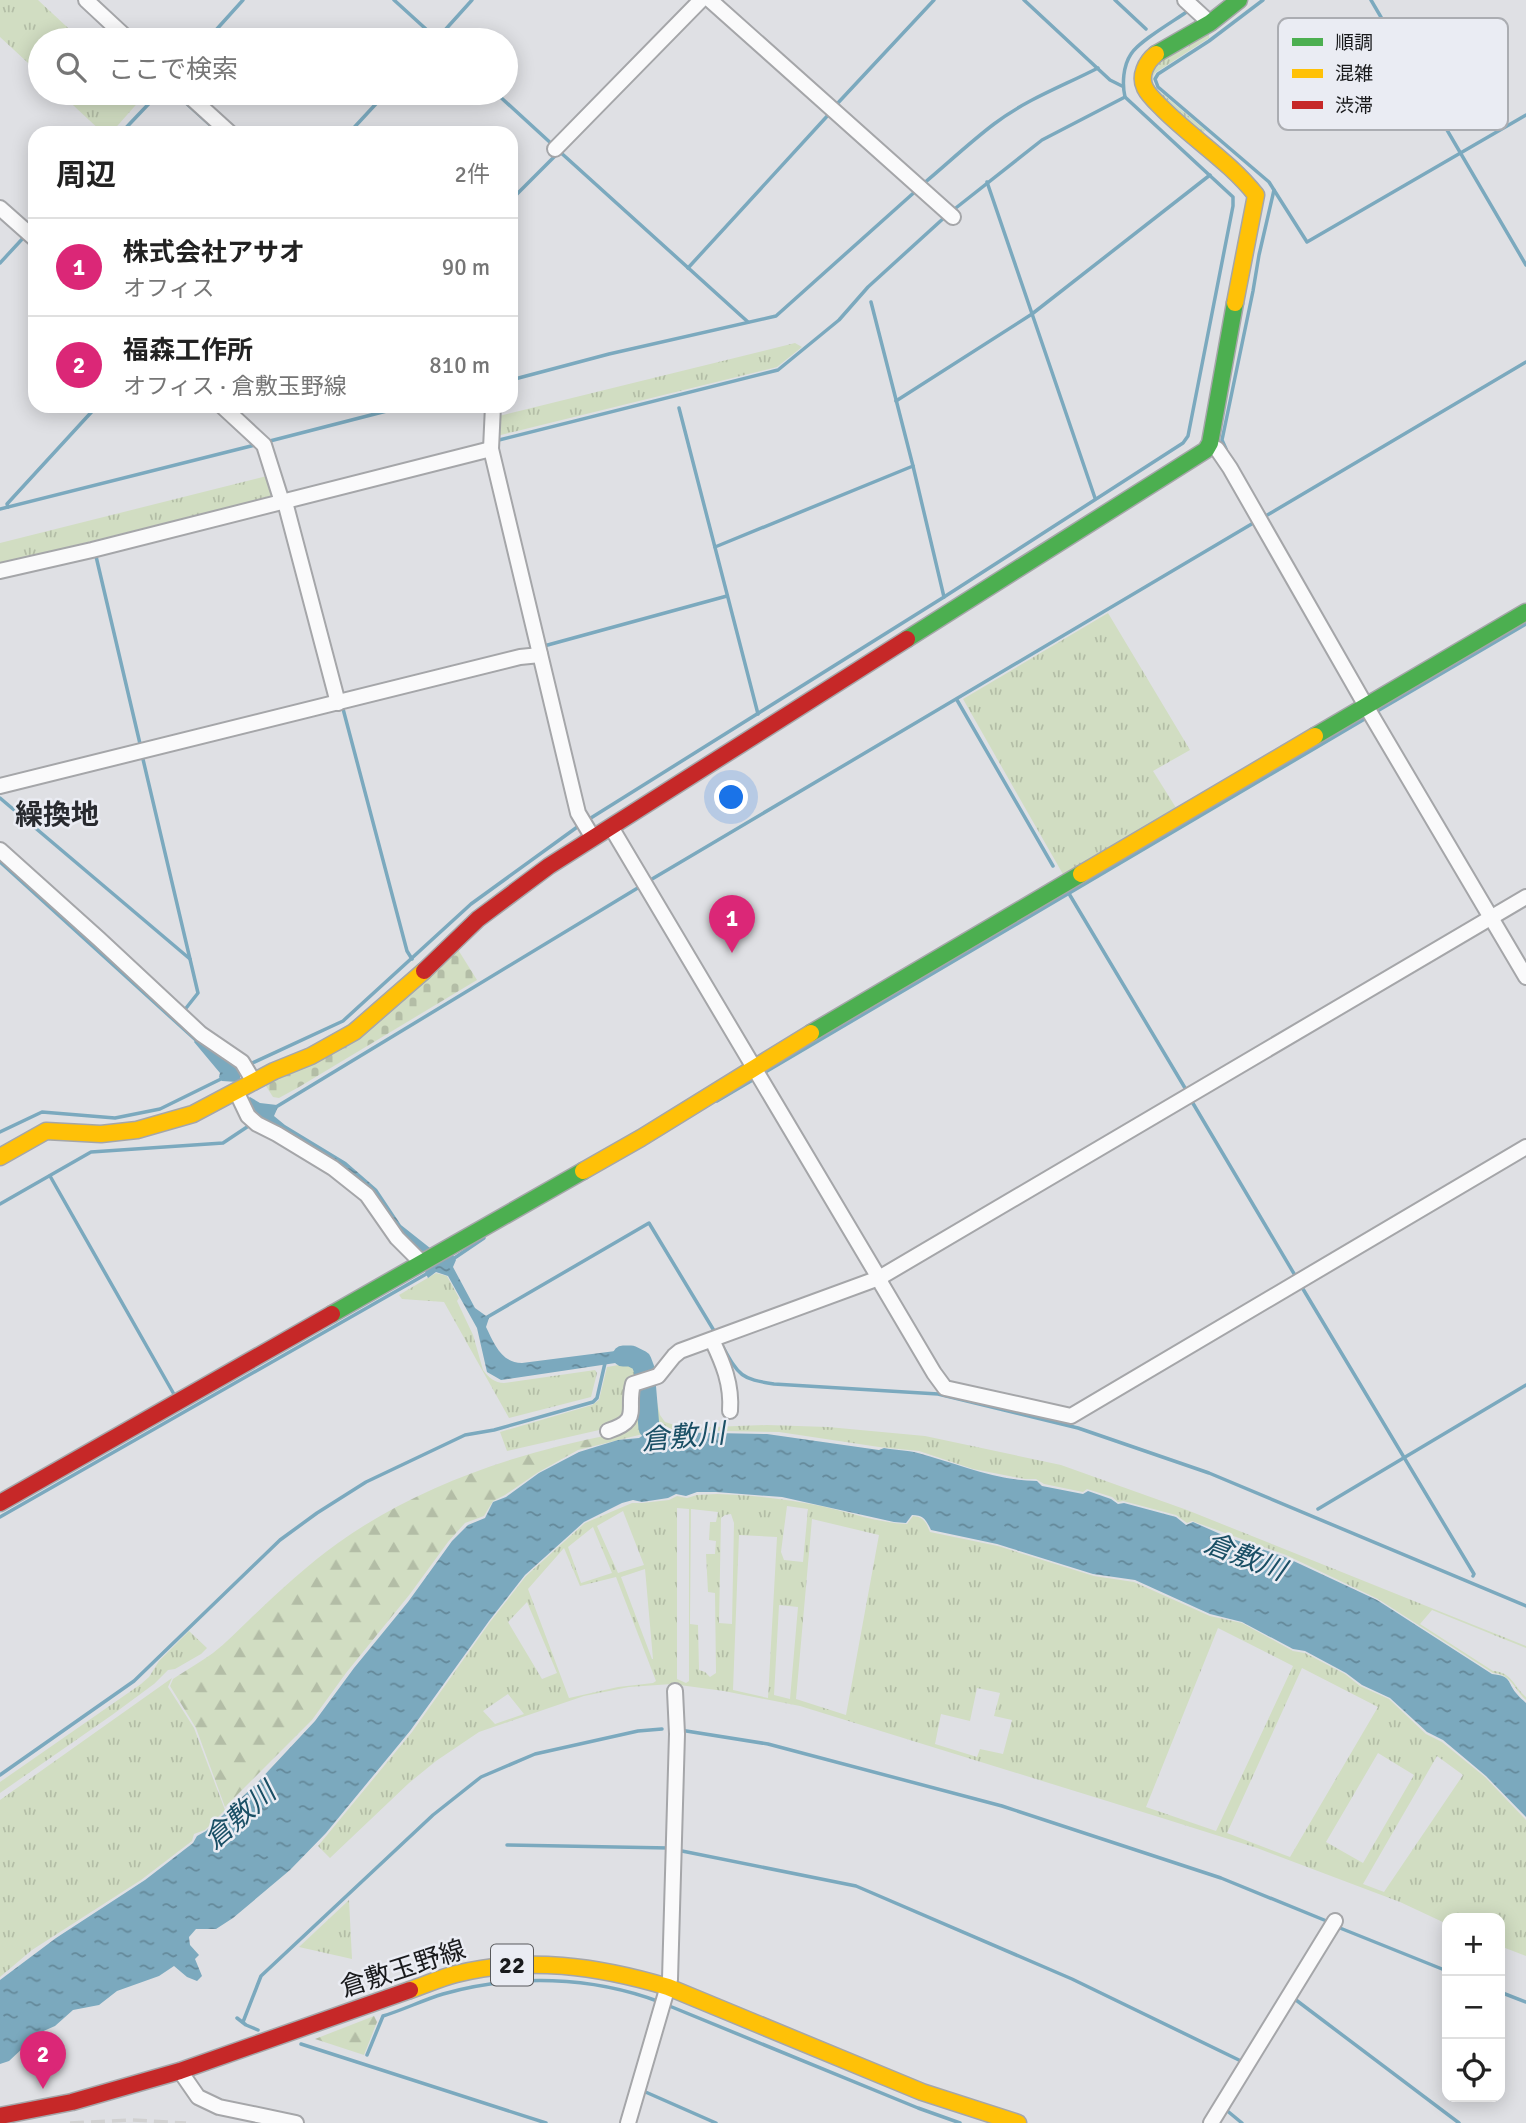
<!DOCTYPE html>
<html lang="ja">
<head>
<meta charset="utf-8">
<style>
	:root { --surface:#fff; --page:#f2f2f2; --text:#222; --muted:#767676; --line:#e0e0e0; --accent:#db2777 }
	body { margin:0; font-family:Signika,"Noto Sans JP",sans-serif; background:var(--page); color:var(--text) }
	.controls { position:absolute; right:21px; bottom:21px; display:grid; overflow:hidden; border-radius:14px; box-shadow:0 4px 18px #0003 }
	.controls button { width:63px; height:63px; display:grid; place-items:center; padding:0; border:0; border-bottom:2px solid var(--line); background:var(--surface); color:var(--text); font:35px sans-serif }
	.you { position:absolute; left:732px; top:798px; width:24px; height:24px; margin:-18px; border:5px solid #fff; border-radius:50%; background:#1a73e8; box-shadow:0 0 0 10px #1a73e833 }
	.badge { display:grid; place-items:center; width:46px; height:46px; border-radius:50%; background:var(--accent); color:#fff; font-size:23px; font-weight:700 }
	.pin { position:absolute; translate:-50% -58px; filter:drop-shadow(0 2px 4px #0008) }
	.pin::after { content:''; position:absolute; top:37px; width:24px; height:21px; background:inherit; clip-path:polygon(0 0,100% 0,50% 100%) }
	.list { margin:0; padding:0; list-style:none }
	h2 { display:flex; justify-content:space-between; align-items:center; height:91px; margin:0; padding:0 28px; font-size:30px }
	h2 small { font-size:23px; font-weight:400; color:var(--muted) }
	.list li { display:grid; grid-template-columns:46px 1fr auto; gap:21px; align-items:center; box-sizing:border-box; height:98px; padding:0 28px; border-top:2px solid var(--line) }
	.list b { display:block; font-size:26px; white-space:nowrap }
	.list p { margin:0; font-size:23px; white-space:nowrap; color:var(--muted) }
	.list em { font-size:23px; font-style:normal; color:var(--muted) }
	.icon { flex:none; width:38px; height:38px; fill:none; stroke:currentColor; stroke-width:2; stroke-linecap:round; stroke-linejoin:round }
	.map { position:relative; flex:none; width:1526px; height:2123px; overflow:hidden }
	.search { position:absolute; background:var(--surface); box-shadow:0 4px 18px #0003; left:28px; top:28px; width:490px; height:77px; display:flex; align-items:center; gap:18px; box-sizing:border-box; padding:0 24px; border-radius:38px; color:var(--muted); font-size:26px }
	.panel { position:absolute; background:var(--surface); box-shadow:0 4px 18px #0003; left:28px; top:126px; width:490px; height:287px; border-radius:21px }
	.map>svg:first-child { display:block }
	.grass { fill:url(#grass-tufts); fill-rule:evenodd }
	.forest { fill:url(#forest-firs) }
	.cemetery { fill:url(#cemetery-stones) }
	.water { fill:url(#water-ripples) }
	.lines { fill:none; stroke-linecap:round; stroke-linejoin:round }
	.stream { stroke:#7ba9be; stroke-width:3.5 }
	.river { stroke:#7ba9be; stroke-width:21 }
	.street-casing { stroke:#a5a6a9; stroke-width:18 }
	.fast-casing { stroke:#a5a6a9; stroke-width:19 }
	.slow-casing { stroke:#a5a6a9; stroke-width:19 }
	.jam-casing { stroke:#a5a6a9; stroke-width:19 }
	.street { stroke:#fafafb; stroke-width:14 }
	.fast { stroke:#4caf50; stroke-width:16 }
	.slow { stroke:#ffc107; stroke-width:16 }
	.jam { stroke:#c62828; stroke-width:16 }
	.rail { stroke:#d0d0d0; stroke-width:3.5; stroke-dasharray:14 7; stroke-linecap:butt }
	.labels { text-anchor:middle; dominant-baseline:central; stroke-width:5; stroke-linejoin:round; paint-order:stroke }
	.shield { fill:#eaecf3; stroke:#58595c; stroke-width:2 }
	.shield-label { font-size:24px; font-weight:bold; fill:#191a1c }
	.street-label { font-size:26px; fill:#191a1c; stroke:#eaecf3 }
	.neighbourhood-label { font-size:28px; font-weight:bold; fill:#282a2f; stroke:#eaecf3 }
	.water-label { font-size:28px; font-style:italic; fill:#1a4f65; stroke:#eaecf3 }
	.key { fill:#eaecf3; stroke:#abadb2; stroke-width:2 }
	.key-label { font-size:19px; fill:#191a1c }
</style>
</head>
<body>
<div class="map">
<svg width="1526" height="2123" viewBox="0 0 1526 2123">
	<defs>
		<pattern id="grass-tufts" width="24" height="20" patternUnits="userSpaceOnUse" patternTransform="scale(1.75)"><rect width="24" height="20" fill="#d1ddc2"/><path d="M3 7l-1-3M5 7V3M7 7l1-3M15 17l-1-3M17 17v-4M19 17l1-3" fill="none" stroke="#b3bda6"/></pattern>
		<pattern id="forest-firs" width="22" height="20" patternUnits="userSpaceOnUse" patternTransform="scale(1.75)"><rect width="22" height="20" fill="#d1ddc2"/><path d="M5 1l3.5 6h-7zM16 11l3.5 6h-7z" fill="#b3bda6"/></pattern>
		<pattern id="cemetery-stones" width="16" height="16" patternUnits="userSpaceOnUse" patternTransform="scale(1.75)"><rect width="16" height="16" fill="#d1ddc2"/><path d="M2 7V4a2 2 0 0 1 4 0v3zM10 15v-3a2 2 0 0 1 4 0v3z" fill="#b3bda6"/></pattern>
		<pattern id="water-ripples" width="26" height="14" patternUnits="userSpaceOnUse" patternTransform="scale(1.75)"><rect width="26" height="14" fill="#7ba9be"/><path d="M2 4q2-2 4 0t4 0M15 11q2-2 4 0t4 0" fill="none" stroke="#64899a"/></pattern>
	</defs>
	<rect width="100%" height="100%" fill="#dfe0e4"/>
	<g class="grass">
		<polygon points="0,0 38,0 81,40 40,40 40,74 0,37"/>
		<path d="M1204,32L1209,35V38L1155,73C1151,80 1153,84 1158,90L1205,130L1201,136C1184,121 1128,86 1155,62C1161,56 1180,52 1189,47L1188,42Z"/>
		<polygon points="60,93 136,93 142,98 111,133 103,133"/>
		<polygon points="795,343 802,347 777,367 497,436 499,416"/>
		<polygon points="271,475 276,495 0,564 0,543"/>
		<polygon points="1108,613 1190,750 1153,771 1178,811 1064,876 963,699"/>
		<path d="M436,1273L447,1276L459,1298L457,1301L473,1335L483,1370C488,1377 495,1383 504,1383L595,1370L597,1373L591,1397L509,1418L444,1302L402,1299L399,1295Z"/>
		<polygon points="624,1364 632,1365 638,1369 639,1378 629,1411 608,1428 507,1451 500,1432 592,1405 599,1400 607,1367"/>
		<path d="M652,1398H656L660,1415L665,1422L684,1428L767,1425L828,1427L925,1436L1061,1465L1187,1510L1526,1646V1648L1432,1610L1420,1624L1493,1671C1512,1672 1514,1687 1526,1697V1700C1514,1689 1511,1674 1493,1673L1378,1599L1286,1555L1192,1521L1187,1523L1176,1515L1123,1501L1118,1502L1112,1497L1087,1489L1083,1492L1044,1484L1036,1479H1025L973,1469L919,1451L879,1447L779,1432L667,1430L658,1423Z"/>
		<path d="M717,1494C752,1495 786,1499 821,1506C849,1512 878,1523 907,1524L913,1516C924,1517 926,1522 930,1532L998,1546L1094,1576L1134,1582L1210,1616L1242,1623L1293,1651L1305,1653L1345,1674L1360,1686L1389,1699L1426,1734L1442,1742L1485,1777L1526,1820V1956L1500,1946V1918H1447V1924L1400,1902L1257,1848L1162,1818L800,1706L724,1691L672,1684L629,1687L584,1696L479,1732L436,1761L409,1783L330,1858L318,1846L412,1732L490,1622L526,1576L585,1523L632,1503H642L669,1500L677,1496L687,1498L697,1495ZM787,1506L808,1509L803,1562L784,1560L781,1552ZM677,1508L689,1509V1681L686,1683L677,1679ZM691,1509L718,1512L716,1522H710L709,1540L716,1541L715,1554H706L708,1592L715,1593L716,1673L710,1677L705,1672L699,1670L698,1625L690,1624ZM623,1511L644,1565L618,1573L597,1526ZM731,1514L734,1523L732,1624L719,1623L721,1518L725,1515ZM812,1519L879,1535L846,1715L796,1699ZM593,1527L612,1573L581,1583L568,1547ZM739,1535L777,1537L768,1698L733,1690ZM564,1548L580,1586L616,1577L656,1681L653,1683L618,1687L569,1698L528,1589ZM645,1569L653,1659H652L621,1577ZM527,1602L557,1673L542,1679L508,1622ZM779,1605L798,1607L790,1699L774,1695ZM1218,1628L1293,1666L1216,1831L1146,1807ZM1302,1668L1378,1707L1290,1857L1227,1833ZM977,1688L1000,1693L994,1716L1012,1720L1003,1754L980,1749L977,1757L935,1744L941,1714L970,1721ZM508,1694L524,1714L495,1724L483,1711ZM1378,1753L1414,1775L1363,1863L1326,1842ZM1437,1756L1463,1775L1384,1892L1363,1884Z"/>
		<polygon points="189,1631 207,1648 201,1654 175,1669 168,1670 154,1684 112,1715 0,1793 0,1782 141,1684 149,1677 159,1661"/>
		<polygon points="172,1678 168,1687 194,1728 225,1810 205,1830 194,1834 192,1841 141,1880 32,1950 0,1977 0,1800"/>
		<polygon points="349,1900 352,1959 299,1947"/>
	</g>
	<g class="forest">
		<path d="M639,1397L642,1399L639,1405L643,1434L578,1450L537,1473L505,1495L493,1501L484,1516L465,1523L448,1542L410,1594L346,1673L312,1720L225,1807L196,1728L170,1686L173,1679C186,1670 201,1662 213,1653C226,1643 237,1631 249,1620C277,1593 306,1566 338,1543C419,1485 516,1453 614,1434L636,1398Z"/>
		<polygon points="374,2016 377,2022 364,2055 315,2039"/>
	</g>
	<polygon class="cemetery" points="457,948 477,980 299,1087 279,1098 273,1097 264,1083"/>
	<g class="water">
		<path d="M197,1038C209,1048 234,1059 241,1070L240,1079L237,1082L222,1081L219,1077L220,1073L194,1042Z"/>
		<path d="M250,1097L260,1103L277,1105L278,1107L274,1116L285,1125L346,1162L377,1189L401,1225L430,1248L453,1255L456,1260L453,1267L475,1308L489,1318L486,1327C494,1343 501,1363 522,1363L631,1349L645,1357L648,1367L641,1369L631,1363L622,1362L501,1380L487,1372L477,1328L448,1276L436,1272L428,1278L425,1272L431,1267L423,1253L397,1232L371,1193L257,1119L247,1099Z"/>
		<path d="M650,1399L657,1424L664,1432L767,1434L879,1450L884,1448C895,1450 907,1450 918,1453C956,1463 996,1481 1037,1481L1042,1486L1083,1494L1088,1491L1111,1499L1118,1504L1124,1503L1176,1517L1186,1525L1193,1522L1227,1537L1285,1557L1377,1600L1492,1674C1512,1676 1507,1682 1516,1693C1519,1697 1523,1700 1526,1703V1817L1486,1776L1443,1740L1427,1732L1390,1698L1362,1685L1346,1673L1305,1651L1293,1649L1242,1622L1210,1614L1135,1580L1093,1574L997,1544L931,1530C926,1520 924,1515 912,1515L906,1523L894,1522L782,1497L716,1492H697L686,1496L676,1494L668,1498L642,1502L633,1500L622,1503L584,1522L525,1575L489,1621L410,1731L326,1833L290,1870L233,1918L216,1929H196L189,1937L190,1945L199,1955L195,1959L202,1976L197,1981L187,1977L174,1966L159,1976L117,1991L99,2005L73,2010L55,2026L39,2033L9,2061L0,2064V1980L56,1938L145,1880L193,1843L197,1836L206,1831L257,1783L315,1721L354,1668L408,1602L452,1541L468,1525L485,1518L493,1502L506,1497L539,1473L579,1452L618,1440L639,1438L645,1434L641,1404L643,1400Z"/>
	</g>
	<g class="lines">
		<g class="stream">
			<polyline points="394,0 438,40"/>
			<polyline points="1024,0 1110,80 1122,86"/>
			<polyline points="1115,0 1146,29"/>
			<polyline points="1371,0 1526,265"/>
			<polyline points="207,40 243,0"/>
			<polyline points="436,40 472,0"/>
			<polyline points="175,93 219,133"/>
			<polyline points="496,93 554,146"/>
			<polyline points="836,105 934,0"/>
			<polyline points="121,133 159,93"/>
			<polyline points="349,133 386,93"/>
			<polyline points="559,151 748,322"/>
			<polyline points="987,182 1095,498"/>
			<path d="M923,184C947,164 969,143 994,124C1025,100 1063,86 1098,68"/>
			<polyline points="1274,190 1307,242 1526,115"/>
			<polyline points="511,200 558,153"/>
			<polyline points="952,211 1042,140 1125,97"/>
			<polyline points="0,263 25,236"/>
			<polyline points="688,268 830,113"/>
			<polyline points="871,302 913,466 944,597"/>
			<polyline points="511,380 609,354 776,316 918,189"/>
			<polyline points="896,401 1032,314 1210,175"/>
			<polyline points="679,408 758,714"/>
			<polyline points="495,441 778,370 839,320 868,287 946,216"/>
			<polyline points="266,442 406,406"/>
			<polyline points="1226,449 1222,440 1253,291 1259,255 1274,190 1269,182 1158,87 1155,79 1158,74 1209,41 1263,0"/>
			<polyline points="8,507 7,504 97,406"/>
			<polyline points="0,509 255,445"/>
			<polyline points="1264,517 1526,362"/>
			<polyline points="715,547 913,466"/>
			<polyline points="95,552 141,748"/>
			<polyline points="544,646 727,596"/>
			<polyline points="957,700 1053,866"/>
			<polyline points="342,705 407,951 412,959"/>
			<polyline points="1374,713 1526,624"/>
			<polyline points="142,755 198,993 183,1012"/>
			<polyline points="0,798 190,959"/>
			<path d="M586,821L944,597L1183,443L1188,436L1233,206V197L1125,97C1122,84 1123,66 1131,54C1139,41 1174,21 1188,11"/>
			<polyline points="0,862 198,1042"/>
			<polyline points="647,882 1255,522"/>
			<polyline points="1068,892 1188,1093"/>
			<polyline points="248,1065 343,1021 471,904 580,825"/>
			<polyline points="762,1074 1368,717"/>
			<polyline points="1191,1100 1296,1277"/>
			<polyline points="717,1101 756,1078"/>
			<polyline points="276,1107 641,886"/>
			<polyline points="0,1132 42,1112 115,1118 160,1109 223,1078"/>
			<polyline points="50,1176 175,1396"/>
			<polyline points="0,1204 91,1152 223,1143 253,1123"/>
			<polyline points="453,1259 484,1238"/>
			<polyline points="1300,1284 1474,1574 1473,1576"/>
			<polyline points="484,1319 649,1223 716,1334"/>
			<path d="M723,1347C739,1376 741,1379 774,1384L938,1394L1078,1428L1209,1473L1526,1606"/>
			<polyline points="1318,1509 1526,1385"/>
			<polyline points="0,1517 428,1273"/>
			<polyline points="680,1730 768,1744 1002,1806 1221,1878 1329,1922"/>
			<polyline points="0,1775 134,1681 280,1540 317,1513 366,1482 465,1435 494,1430 593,1402 597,1398 605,1363"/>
			<polyline points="507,1845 669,1848"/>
			<polyline points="677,1850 856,1886 1072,1979 1243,2062"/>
			<polyline points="1335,1926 1447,1971"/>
			<polyline points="1500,1992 1526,2002"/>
			<polyline points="1296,2000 1459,2123"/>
			<polyline points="667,2005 918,2108 960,2123"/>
			<polyline points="237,2018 246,2025 258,2030"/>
			<polyline points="243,2022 261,1976 433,1815 481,1777 535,1754 638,1731 662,1729"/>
			<polyline points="301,2044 546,2123"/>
			<path d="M367,2055L383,2016C403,2010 423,2000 443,1994C515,1974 591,1976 660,2002"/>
			<polyline points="641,2090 716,2123"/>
			<polyline points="1225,2109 1242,2123"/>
		</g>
		<polyline class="river" points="623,1356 631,1356 641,1361 644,1369 649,1428"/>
		<defs>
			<g id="street">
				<polyline points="86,0 129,40"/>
				<polyline points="710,0 953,217"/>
				<polyline points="1185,0 1210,23"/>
				<polyline points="186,93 230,133"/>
				<polyline points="555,149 701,0"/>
				<polyline points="0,208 35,239"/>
				<polyline points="222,406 264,445 282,502"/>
				<polyline points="493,406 491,449 578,813 593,838"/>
				<polyline points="1209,445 1217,449 1230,468 1366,706 1526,977"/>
				<polyline points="285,502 338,703"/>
				<polyline points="0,571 92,550 491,449"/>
				<polyline points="0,786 520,657 540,655"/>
				<polyline points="611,827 879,1278 882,1285 934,1373 945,1388 1071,1416 1526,1147"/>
				<polyline points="0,850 99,939 201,1034 242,1062 254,1082"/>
				<polyline points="236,1091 248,1116 257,1124 277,1134 333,1168 367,1195 397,1238 422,1263"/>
				<path d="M712,1340C723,1363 732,1384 730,1411"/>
				<path d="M608,1431C642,1420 626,1410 633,1384L658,1376L674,1356L680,1351L879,1278L1526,897"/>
				<polyline points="180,2071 198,2097 219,2107 296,2123"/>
				<polyline points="628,2123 670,1979 677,1734 675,1691"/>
				<polyline points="1211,2123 1335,1921"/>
			</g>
			<g id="fast">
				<polyline points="1156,54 1210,23 1239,0"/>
				<polyline points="907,639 1206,450 1210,443 1235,303"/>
				<polyline points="1315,736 1526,612"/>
				<polyline points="811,1033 1081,874"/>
				<polyline points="332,1314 583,1171"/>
			</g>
			<g id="slow">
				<path d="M1156,54C1146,62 1139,76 1145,88C1149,96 1157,103 1163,109C1193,139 1230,162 1256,195L1235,303"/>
				<polyline points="1081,874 1315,736"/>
				<polyline points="0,1157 46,1131 101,1134 137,1130 193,1114 274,1071 311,1056 354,1032 424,971"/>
				<polyline points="583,1171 641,1138 811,1033"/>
				<path d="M410,1990C425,1985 440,1978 456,1974C527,1956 598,1966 668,1987L922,2092L1018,2123"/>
			</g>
			<g id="jam">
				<polyline points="424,971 478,919 549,866 907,639"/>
				<polyline points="0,1503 332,1314"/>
				<polyline points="0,2116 72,2102 180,2071 410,1990"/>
			</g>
		</defs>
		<use href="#street" class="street-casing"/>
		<use href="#fast" class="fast-casing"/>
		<use href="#slow" class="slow-casing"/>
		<use href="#jam" class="jam-casing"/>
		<use href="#street" class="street"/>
		<use href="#fast" class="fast"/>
		<use href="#slow" class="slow"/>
		<use href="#jam" class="jam"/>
		<polyline class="rail" points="70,2123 131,2120 186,2123"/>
	</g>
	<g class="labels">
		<rect class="shield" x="491" y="1944.5" width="42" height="41" rx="5"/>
		<g class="shield-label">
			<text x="512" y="1965">22</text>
		</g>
		<g class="street-label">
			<text transform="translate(403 1969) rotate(-18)">倉敷玉野線</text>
		</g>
		<g class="neighbourhood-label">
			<text x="57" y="815">繰換地</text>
		</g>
		<g class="water-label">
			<text transform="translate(683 1437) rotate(-5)">倉敷川</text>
			<text transform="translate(1245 1557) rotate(21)">倉敷川</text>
			<text transform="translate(240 1816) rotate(-41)">倉敷川</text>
		</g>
	</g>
	<rect x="1278" y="18" width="230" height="112" rx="10" class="key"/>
	<rect x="1292" y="38" width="31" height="8" fill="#4caf50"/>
	<rect x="1292" y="69" width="31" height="9" fill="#ffc107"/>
	<rect x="1292" y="101" width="31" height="8" fill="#c62828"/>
	<g class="key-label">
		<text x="1335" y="49">順調</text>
		<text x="1335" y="80">混雑</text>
		<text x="1335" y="112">渋滞</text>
	</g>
</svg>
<div class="controls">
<button>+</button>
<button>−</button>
<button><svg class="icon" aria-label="locate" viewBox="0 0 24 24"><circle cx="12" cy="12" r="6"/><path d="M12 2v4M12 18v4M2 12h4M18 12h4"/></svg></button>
</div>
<div class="you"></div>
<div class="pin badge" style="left:732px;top:953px">1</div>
<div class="pin badge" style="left:43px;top:2089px">2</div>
<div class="search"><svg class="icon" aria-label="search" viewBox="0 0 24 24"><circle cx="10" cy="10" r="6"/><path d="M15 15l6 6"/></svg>ここで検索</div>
<section class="panel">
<h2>周辺<small>2件</small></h2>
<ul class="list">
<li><span class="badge">1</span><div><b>株式会社アサオ</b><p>オフィス</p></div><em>90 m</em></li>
<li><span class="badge">2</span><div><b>福森工作所</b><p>オフィス · 倉敷玉野線</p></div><em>810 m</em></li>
</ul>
</section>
</div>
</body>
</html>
